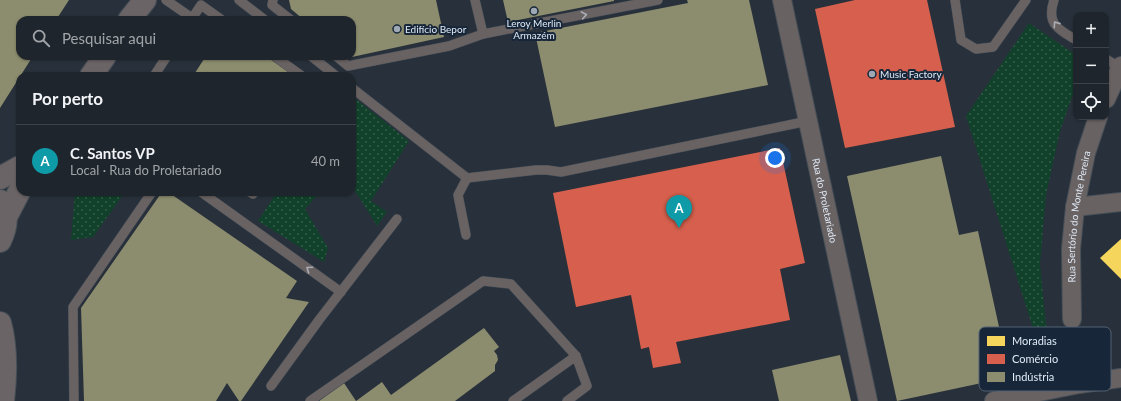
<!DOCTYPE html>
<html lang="pt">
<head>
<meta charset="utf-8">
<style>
	:root { --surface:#1e252c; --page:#2b3138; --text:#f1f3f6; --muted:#a1a5a9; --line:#3c4248; --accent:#0b8043 }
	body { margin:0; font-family:Lato,sans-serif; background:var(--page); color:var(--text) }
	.controls { position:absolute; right:12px; top:12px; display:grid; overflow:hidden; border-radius:8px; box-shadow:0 1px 3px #0004 }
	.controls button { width:36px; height:36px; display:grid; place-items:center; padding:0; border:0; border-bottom:1px solid var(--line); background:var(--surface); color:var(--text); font:20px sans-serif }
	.you { position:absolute; left:775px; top:158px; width:14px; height:14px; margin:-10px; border:3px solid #fff; border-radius:50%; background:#1a73e8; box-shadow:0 0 0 6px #1a73e833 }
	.badge { display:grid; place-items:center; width:26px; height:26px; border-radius:50%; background:var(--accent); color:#fff; font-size:13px; font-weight:700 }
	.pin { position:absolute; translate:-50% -33px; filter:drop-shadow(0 1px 2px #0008) }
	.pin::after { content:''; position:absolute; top:21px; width:14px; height:12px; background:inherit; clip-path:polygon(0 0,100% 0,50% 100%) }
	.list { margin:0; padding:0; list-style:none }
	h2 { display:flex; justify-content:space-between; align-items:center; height:52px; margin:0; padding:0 16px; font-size:17px }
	h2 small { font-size:13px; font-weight:400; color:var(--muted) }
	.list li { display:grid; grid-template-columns:26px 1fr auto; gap:12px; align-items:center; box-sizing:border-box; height:72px; padding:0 16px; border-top:1px solid var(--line) }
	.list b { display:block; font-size:15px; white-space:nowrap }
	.list p { margin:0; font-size:13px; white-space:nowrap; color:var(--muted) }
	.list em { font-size:13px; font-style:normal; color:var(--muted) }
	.icon { flex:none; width:22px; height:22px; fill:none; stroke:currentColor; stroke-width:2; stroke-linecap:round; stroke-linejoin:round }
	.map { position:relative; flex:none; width:1121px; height:401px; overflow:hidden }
	.search { position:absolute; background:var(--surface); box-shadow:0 1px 3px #0004; left:16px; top:16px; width:340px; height:44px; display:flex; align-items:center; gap:10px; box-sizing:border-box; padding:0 14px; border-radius:12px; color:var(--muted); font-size:15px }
	.panel { position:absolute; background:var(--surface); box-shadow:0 1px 3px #0004; left:16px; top:72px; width:340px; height:124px; border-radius:12px }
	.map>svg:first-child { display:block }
	.green { fill:url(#green-dots) }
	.homes { fill:#f6d55c }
	.shops { fill:#d6604d }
	.industry { fill:#8c8c6e }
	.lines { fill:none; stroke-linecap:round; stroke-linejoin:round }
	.lane-casing { stroke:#474f57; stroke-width:10 }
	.street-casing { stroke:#474f57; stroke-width:20 }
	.secondary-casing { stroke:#474f57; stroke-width:24 }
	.lane { stroke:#696263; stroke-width:9 }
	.street { stroke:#696263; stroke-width:18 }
	.secondary { stroke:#6a6466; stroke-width:22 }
	.oneway { stroke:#aaadb4 }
	.poi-dot { fill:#9fa9b5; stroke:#172639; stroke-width:1.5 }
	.labels { text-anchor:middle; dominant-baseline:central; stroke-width:4; stroke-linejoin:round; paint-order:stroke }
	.poi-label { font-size:10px; fill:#dfeaf6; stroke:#172639; text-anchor:start }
	.street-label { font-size:10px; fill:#dfeaf6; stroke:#172639 }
	.key { fill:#172639; stroke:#536172; stroke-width:1 }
	.key-label { font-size:11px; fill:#dfeaf6 }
</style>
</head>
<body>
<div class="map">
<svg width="1121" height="401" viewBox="0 0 1121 401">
	<defs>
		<pattern id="green-dots" width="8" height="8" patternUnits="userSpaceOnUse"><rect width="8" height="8" fill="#12412b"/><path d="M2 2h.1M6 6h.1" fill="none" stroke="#345d4a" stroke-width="1.8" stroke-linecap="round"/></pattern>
	</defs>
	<rect width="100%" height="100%" fill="#28313b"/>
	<g class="green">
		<polygon points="1029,23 1076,55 1076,86 1060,131 1046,195 1040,264 1046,326 1083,335 1037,341 966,116"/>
		<polygon points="352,96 409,141 371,201 387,212 377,226 352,186"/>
		<polygon points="75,192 125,192 93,237 71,240"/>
		<polygon points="277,192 320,192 305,209 328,248 324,262 258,221"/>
	</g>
	<polygon class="homes" points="1121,239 1121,279 1100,258"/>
	<g class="shops">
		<polygon points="855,0 927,0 955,127 845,148 815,9"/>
		<polygon points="780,148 805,263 780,269 790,320 676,342 681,363 653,368 649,347 641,349 631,295 576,307 553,193"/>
	</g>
	<g class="industry">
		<polygon points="0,0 69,0 56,20 20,20 20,56 33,56 0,108"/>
		<polygon points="289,0 436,0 444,37 352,57 352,20 304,20 291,9"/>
		<polygon points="503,0 614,0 614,1 508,22"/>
		<polygon points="687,0 749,0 768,85 555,127 535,33 688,3"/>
		<polygon points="199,56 266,56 295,76 193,76 204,59"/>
		<polygon points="941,156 959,235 978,231 1010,377 897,401 847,176"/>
		<polygon points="162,192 168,192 297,281 286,298 309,302 241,401 239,401 227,383 216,401 84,401 81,308"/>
		<polygon points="484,328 499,347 494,351 497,355 498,360 495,365 495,371 455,401 319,401 344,383 356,401 382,382 391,395"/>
		<polygon points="840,355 851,401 779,401 772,370"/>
	</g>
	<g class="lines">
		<defs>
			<g id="lane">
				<polyline points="166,0 192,18"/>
				<polyline points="239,0 265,20"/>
				<polyline points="273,0 272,5 291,20"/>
				<polyline points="475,0 483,34 658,0"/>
				<polyline points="955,0 961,40 976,49 993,47 1026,0"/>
				<path d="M1054,0C1046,24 1058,29 1076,40"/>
				<polyline points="191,20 201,5 222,20"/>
				<polyline points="274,56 302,76"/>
				<polyline points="311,56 336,76"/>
				<polyline points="336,56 348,66 449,46 483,34"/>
				<polyline points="1106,59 1120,68"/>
				<polyline points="154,76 167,56"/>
				<polyline points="352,88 467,178 536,170 547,170 561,172 808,121"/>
				<polyline points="201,192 341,292"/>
				<polyline points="250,192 253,194 254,192"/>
				<polyline points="466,235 458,195 467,178"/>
				<polyline points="271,386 319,320 397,219"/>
				<polyline points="74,401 73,307 152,192"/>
				<polyline points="310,401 483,281 511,284 576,356"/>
				<polyline points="513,401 576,356 587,386 567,401"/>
			</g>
			<g id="street">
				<path id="s1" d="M782,0L868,401"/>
				<polyline points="1106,99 1121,66"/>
				<polyline points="1075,207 1121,202"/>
				<path id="s2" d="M1072,319L1071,249L1075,207L1086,153L1098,117"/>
				<polyline points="994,401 1079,384 1121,378"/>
			</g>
			<g id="secondary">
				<polyline points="129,20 145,0"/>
				<polyline points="91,76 105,56"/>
				<polyline points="0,178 20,167"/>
				<path d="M0,201C8,216 7,226 0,241"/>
				<polyline points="6,217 20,190"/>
				<path d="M0,323C7,348 6,375 3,401"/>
			</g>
		</defs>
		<use href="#lane" class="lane-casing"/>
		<use href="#street" class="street-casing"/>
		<use href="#secondary" class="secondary-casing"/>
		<use href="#lane" class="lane"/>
		<use href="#street" class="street"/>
		<use href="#secondary" class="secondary"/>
	</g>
	<defs><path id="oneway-chevron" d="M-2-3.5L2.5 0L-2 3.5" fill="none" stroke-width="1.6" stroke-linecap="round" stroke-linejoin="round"/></defs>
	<g class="oneway">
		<use href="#oneway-chevron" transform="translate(584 15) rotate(-11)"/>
		<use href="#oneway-chevron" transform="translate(1056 24) rotate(-125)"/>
		<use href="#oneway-chevron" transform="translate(309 269) rotate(-145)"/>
	</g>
	<g class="poi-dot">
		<circle cx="534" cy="11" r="4"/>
		<circle cx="397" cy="29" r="4"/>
		<circle cx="872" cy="74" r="4"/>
	</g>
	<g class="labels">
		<g class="poi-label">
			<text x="534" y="23" text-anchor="middle">Leroy Merlin<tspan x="534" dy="12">Armazém</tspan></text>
			<text x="405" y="29">Edifício Bepor</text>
			<text x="880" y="74">Music Factory</text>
		</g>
		<g class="street-label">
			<text stroke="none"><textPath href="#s1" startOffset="205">Rua do Proletariado</textPath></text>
			<text stroke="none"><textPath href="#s2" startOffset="103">Rua Sertório do Monte Pereira</textPath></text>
		</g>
	</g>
	<rect x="979" y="327" width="132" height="64" rx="6" class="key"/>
	<rect x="987" y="336" width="18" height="10" fill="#f6d55c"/>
	<rect x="987" y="354" width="18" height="10" fill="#d6604d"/>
	<rect x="987" y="372" width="18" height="10" fill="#8c8c6e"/>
	<g class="key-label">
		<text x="1012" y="345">Moradias</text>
		<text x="1012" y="363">Comércio</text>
		<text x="1012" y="381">Indústria</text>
	</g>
</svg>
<div class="controls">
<button>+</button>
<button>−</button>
<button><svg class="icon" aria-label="locate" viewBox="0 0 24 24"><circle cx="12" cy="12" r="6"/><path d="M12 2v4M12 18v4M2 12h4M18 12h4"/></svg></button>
</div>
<div class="you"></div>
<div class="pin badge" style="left:679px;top:228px;background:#0f9aa8">A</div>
<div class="search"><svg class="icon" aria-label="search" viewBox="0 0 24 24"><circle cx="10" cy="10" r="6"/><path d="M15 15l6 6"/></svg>Pesquisar aqui</div>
<section class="panel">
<h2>Por perto<small></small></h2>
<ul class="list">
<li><span class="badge" style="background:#0f9aa8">A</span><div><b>C. Santos VP</b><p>Local · Rua do Proletariado</p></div><em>40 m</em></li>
</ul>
</section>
</div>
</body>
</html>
